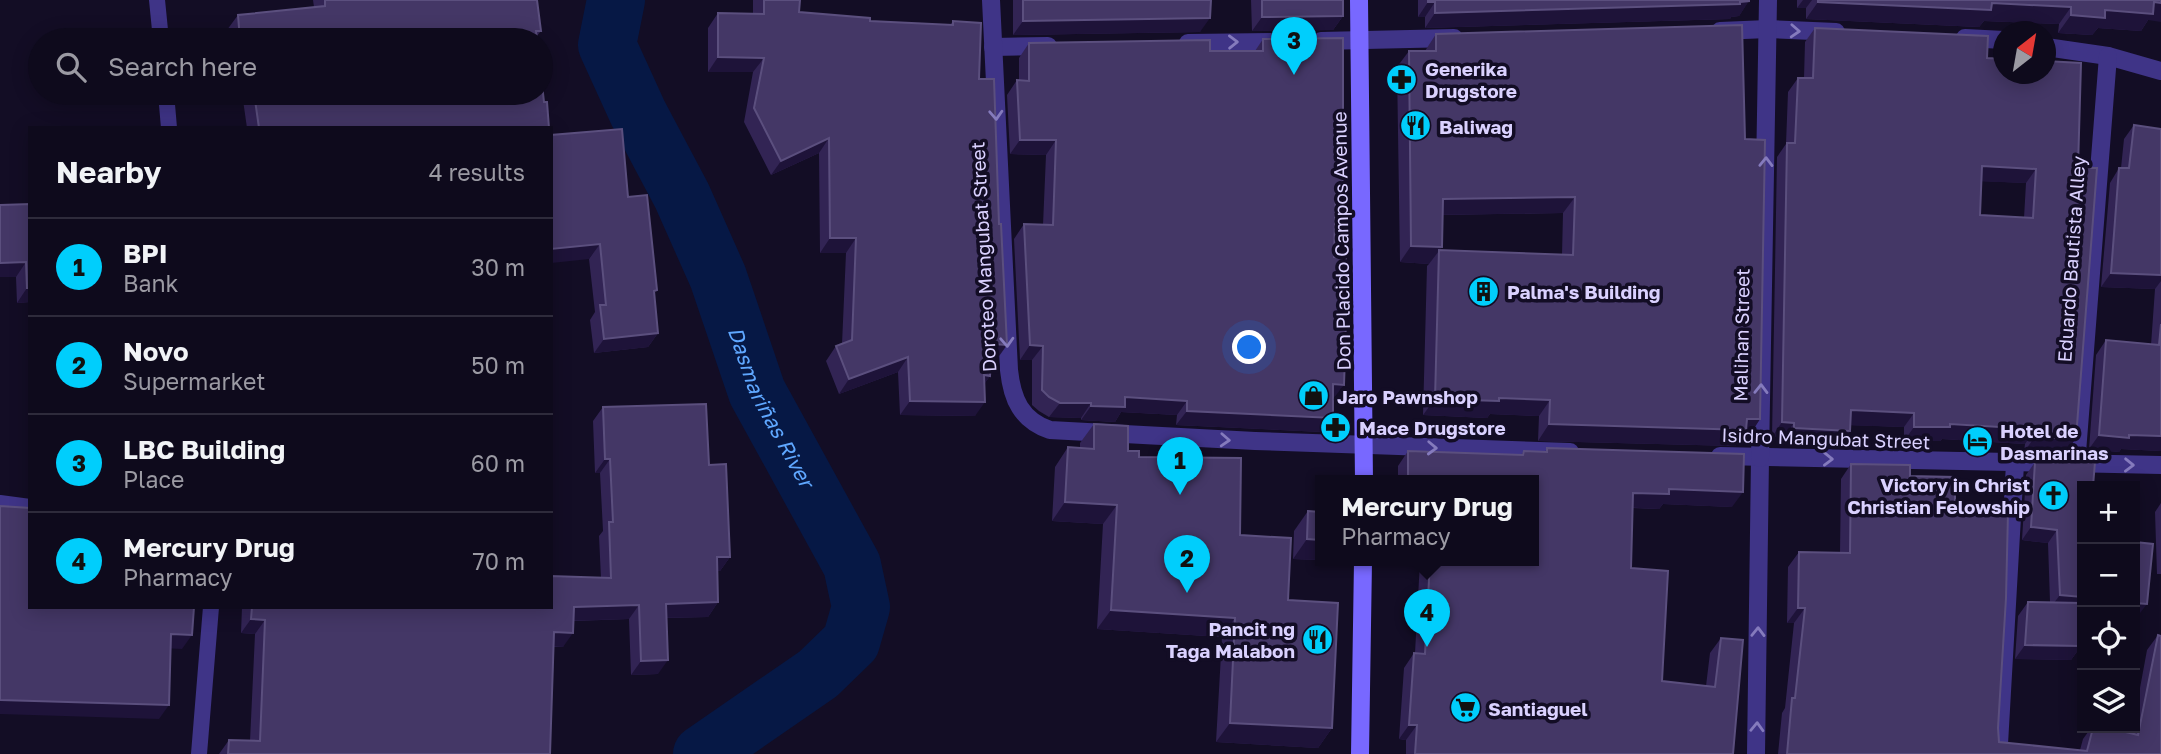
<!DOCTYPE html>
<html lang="en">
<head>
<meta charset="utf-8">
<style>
	:root { --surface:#0e0a1c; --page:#1c1829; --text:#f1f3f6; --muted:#9b9aa3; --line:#2e2b3b; --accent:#00cefc }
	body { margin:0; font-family:"Golos Text",sans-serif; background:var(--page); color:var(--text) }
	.controls { position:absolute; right:21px; bottom:21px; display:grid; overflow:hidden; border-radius:0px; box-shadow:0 4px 18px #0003 }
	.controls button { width:63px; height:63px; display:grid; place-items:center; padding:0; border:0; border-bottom:2px solid var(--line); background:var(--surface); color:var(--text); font:35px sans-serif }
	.compass { position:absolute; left:1993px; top:21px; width:63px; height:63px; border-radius:50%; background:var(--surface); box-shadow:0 4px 18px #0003; rotate:31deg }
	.you { position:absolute; left:1250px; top:348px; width:24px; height:24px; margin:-18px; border:5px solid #fff; border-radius:50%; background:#1a73e8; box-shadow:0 0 0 10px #1a73e833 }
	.badge { display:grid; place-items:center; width:46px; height:46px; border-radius:50%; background:var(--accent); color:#111; font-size:23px; font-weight:700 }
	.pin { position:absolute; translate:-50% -58px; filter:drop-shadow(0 2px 4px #0008) }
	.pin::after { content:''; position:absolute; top:37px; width:24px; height:21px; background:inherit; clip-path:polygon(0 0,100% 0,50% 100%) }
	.popup { position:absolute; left:1315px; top:475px; width:224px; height:91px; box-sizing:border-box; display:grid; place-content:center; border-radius:0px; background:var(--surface); filter:drop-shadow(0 2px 5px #0005); font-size:23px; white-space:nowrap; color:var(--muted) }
	.popup b { font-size:26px; color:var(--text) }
	.popup::after { content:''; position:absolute; left:50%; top:100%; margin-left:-14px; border:14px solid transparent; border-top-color:var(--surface) }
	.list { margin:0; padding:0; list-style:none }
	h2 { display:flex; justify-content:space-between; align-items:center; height:91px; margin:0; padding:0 28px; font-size:30px }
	h2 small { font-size:23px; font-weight:400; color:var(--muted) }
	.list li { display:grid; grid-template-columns:46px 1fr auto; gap:21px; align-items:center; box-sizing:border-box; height:98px; padding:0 28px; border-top:2px solid var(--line) }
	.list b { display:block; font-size:26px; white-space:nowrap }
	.list p { margin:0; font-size:23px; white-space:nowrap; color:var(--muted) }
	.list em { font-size:23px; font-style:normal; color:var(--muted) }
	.icon { flex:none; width:38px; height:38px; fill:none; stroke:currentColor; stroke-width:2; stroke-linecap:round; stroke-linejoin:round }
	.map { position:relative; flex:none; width:2161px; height:754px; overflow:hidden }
	.search { position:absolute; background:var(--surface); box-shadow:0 4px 18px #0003; left:28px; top:28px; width:525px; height:77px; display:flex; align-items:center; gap:18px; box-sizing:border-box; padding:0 24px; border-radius:38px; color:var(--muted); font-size:26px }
	.panel { position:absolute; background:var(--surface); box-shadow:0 4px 18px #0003; left:28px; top:126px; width:525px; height:483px; border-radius:0px }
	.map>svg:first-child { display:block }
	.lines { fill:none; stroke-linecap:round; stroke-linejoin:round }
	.river { stroke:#061845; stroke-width:58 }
	.service { stroke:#3f3487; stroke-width:16 }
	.minor { stroke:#3f3487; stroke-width:18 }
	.tertiary { stroke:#3f3487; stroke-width:18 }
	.secondary { stroke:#7868ff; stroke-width:18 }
	.wall { fill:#322454; fill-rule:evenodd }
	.shaded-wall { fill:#1e1339 }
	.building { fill:#443766; stroke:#5b4f7e; stroke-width:2; fill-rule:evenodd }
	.oneway { stroke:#857bbd }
	.labels { text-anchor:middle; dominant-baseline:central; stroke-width:7; stroke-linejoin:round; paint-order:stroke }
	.poi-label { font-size:19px; font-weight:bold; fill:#dad1ff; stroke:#130d25; text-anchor:start }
	.street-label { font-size:19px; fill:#dad1ff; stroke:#130d25 }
	.water-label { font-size:21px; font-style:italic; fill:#5fa7ff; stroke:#130d25 }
</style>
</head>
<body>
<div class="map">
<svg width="2161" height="754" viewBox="0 0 2161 754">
	<rect width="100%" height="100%" fill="#130d25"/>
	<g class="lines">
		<path class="river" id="s1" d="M616,0L607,45L638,113L682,196L718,277L757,392L852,565L861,607L851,642L818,674L702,754"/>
		<g class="service">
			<polyline points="157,0 161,40"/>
			<polyline points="166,93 169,128"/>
			<polyline points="0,503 30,507"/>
			<polyline points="199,754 211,607"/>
		</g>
		<g class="minor">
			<polyline points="1720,31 1768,29 1836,32"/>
			<polyline points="1965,38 2004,40"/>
			<polyline points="1321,41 1454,38"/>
			<polyline points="1188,43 1283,42"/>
			<polyline points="993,47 1048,46"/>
			<polyline points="2046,47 2108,56 2161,71"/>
			<polyline points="2076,465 2108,56"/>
			<polyline points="1999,744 2015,464"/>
			<polyline points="1756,754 1760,458"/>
		</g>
		<g class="tertiary">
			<path d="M991,0L1009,370C1012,399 1021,420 1050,430L1255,441L1570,452"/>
			<polyline points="1720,456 2161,465"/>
			<polyline points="1760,458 1768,0"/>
		</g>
		<g class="secondary">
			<polyline points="1359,0 1364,481"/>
			<polyline points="1360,754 1363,561"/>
		</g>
	</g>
	<g class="wall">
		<polygon points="313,0 537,0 541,31 536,37 537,40 228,40 227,30 238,15 314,7"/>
		<polygon points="753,0 800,0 799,12 870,21 950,25 953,21 979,79 997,359 991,359 990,376 984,384 975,416 900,415 898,372 839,394 826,361 836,346 842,344 846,253 820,253 819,153 771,175 744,122 753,72 708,72 708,28 718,13 753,14"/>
		<polygon points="1013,0 1211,0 1200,32 1013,35"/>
		<polygon points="1251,0 1343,0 1343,16 1333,30 1252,31"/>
		<polygon points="1418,0 1749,0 1739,16 1731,17 1730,19 1425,28 1425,17 1418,17"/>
		<polygon points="1797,0 2161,0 2141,31 2098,28 2092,35 2058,33 2059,24 1984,21 1979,27 1806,19 1806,8 1797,8"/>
		<path d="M1815,28L1987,58L2046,74L2066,453L2024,452L2025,444L1942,439L1940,441H1904V427L1850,425V431L1840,445L1784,442V437H1772L1777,157L1786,144L1788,92L1798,78H1804L1805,42ZM1982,181L2026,183L2024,218L1980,215Z"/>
		<path d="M1436,34L1745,139L1760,419L1749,436L1743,435L1735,446L1538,441L1539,416L1490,414L1487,418L1423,415L1427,266L1429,264L1400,262L1397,67L1409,51H1425ZM1563,213L1562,255L1440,250L1443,215Z"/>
		<polygon points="1263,39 1336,197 1333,399 1322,432 1176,425 1177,415 1121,412 1115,422 1081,420 1081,418 1049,417 1039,411 1032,405 1032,360 1020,360 1014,239 1024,224 1043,225 1046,155 1010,154 1007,95 1017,80 1019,80 1019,58 1029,43 1210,51 1255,51"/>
		<polygon points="242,93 541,93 549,128 247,128"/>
		<polygon points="2134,125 2161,129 2161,451 2121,449 2119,452 2089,449 2096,355 2106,340 2151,345 2155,289 2101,287 2110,183 2119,168 2121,168 2124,139"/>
		<polygon points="628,197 654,294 658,333 648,347 594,353 590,320 595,312 589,259"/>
		<polygon points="30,204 30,302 17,303 16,277 0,277 0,205"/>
		<polygon points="603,407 709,465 730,557 720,571 717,571 718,602 708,617 667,618 658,674 631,675 629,619 574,621 563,647 554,647 550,754 219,754 229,740 250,741 255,634 241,633 242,607 551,607 601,578 599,536 603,531 600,473 595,473 593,421"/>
		<polygon points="1094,424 1128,451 1139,457 1240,535 1288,600 1332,728 1318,748 1216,742 1222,637 1097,629 1103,524 1052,521 1055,467 1068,447 1080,448 1080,443"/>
		<polygon points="1547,448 1732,507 1663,504 1659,509 1632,508 1631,568 1662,681 1706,686 1710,653 1721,638 1733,754 1406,754 1406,740 1399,739 1404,668 1414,653 1415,653 1420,561 1534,561 1534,481 1398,481 1398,466 1408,451 1521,455 1524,451 1545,452"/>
		<polygon points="2035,462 2082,486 2082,611 2081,611 2081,646 2071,660 2015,659 2018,616 2028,602 2050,602 2048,543 2022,540 2026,475"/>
		<polygon points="1851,464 1910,476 1955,509 1998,728 1999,742 2080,750 2083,739 2091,728 2109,728 2131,733 2132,728 2135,728 2135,715 2147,650 2158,635 2161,754 1778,754 1782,713 1785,708 1794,623 1787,623 1788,567 1799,552 1840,553 1841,479"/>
		<polygon points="2161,503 2161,574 2157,574 2155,512"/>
		<polygon points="1308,511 1320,560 1293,559 1294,531"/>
	</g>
	<g class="shaded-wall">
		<polygon points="1803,0 1812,0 1806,8 1797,8"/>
		<polygon points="1749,1 1739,16 1731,17 1730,19 1425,28 1435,13"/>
		<polygon points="1428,2 1435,2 1425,17 1418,17"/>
		<polygon points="1818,2 1992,3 2071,7 2059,24 1984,21 1979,27 1806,19"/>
		<polygon points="2154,2 2161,3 2161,22 2148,20 2141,31 2098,28 2092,35 2058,33 2071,15"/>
		<polygon points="1343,16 1333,30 1252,31 1262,17"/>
		<polygon points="1210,18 1200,32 1013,35 1023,21"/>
		<polygon points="718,57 764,58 753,72 708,72"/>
		<polygon points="829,138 819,153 771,175 781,161"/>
		<polygon points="1020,140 1056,140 1046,155 1010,154"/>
		<polygon points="1982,166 2036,169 2026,183 1972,181"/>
		<polygon points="1336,186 1343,186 1333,201"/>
		<polygon points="1575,197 1563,213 1432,215 1443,199"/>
		<polygon points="830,238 856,238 846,253 820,253"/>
		<polygon points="600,244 589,259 551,263 551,249"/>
		<polygon points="1411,246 1442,247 1429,264 1400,262"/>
		<polygon points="26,262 16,277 0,277 0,263"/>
		<polygon points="2111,273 2161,275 2161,281 2155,289 2101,287"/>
		<polygon points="27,288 30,288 30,302 17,303"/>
		<polygon points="658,333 648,347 594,353 604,339"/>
		<polygon points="992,344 1007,345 997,359 982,358"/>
		<polygon points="1030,345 1043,346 1032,360 1020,360"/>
		<polygon points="908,357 898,372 839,394 849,379"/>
		<polygon points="984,375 990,376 980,390"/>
		<polygon points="1333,384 1344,385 1333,399"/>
		<polygon points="1125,397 1187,401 1177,415 1121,412 1115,422 1081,420 1091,406"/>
		<polygon points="1499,398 1550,400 1539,416 1490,414 1487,418 1423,415 1435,399"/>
		<polygon points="910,401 985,402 975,416 900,415"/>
		<polygon points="1060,403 1091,403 1081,418 1049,417"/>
		<polygon points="1851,410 1914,413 1904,427 1841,425"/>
		<polygon points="1187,411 1333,418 1322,432 1176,425"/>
		<polygon points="1747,419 1760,419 1749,436 1743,435 1735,446 1538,441 1549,424"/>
		<polygon points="1782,422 1794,423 1784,437 1772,437"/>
		<polygon points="1950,424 2035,429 2025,444 1942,439 1940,441 1904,441 1914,427"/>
		<polygon points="1794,428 1850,431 1840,445 1784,442"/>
		<polygon points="2099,435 2161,436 2161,451 2121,449 2119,452 2089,449"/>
		<polygon points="2034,438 2076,438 2066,453 2024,452"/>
		<polygon points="605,459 610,459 600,473 595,473"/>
		<polygon points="1669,489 1743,492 1732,507 1663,504 1659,509 1622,507 1633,493"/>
		<polygon points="1065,502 1117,505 1103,524 1052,521"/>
		<polygon points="2031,527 2057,530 2048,543 2022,540"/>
		<polygon points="1307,539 1320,540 1320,560 1293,559"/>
		<polygon points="717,557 730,557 720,571 707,571"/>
		<polygon points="2060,595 2082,597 2082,611 2050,608"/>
		<polygon points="718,602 708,617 656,618 666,604"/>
		<polygon points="2135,603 2147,604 2137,617 2135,617"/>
		<polygon points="639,605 629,619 564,621 574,607"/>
		<polygon points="1798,608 1805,608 1794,623 1787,623"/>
		<polygon points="1111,610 1235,618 1222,637 1097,629"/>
		<polygon points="251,619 265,620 255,634 241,633"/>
		<polygon points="554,632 573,633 563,647 545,646"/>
		<polygon points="171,634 192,635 182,649 161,648"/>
		<polygon points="2025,645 2081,646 2071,660 2015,659"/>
		<polygon points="668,660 658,674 631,675 641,661"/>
		<polygon points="0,700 169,705 159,719 0,714"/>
		<polygon points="1230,723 1332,728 1318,748 1216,742"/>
		<polygon points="1409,725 1417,725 1406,740 1399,739"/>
	</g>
	<g class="building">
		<polygon points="325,0 537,0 541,31 536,31 537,40 240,40 238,15 325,6"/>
		<polygon points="764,0 800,0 799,12 870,18 870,21 953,25 953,21 981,23 979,79 994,79 999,224 1001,224 1007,345 992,344 990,376 984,375 985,402 910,401 908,357 849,379 836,346 852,340 856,238 830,238 829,138 781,161 754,108 764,58 718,57 718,13 764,14"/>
		<polygon points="1023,0 1211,0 1210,18 1023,21"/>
		<polygon points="1262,0 1343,0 1343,16 1262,17"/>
		<polygon points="1428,0 1749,0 1749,1 1740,2 1740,4 1435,13 1435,2 1428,2"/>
		<polygon points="1818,0 2161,0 2161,3 2154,2 2153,14 2105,10 2105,18 2071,15 2071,7 1992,3 1991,10 1818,2"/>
		<polygon points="1742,25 1745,139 1765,140 1760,419 1747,419 1746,430 1549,424 1550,400 1499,398 1499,401 1435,399 1439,250 1573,255 1575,197 1443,199 1442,247 1411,246 1409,51 1436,51 1436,34"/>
		<path d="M1815,28L1988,36L1987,58L2004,59V74H2046V61L2081,63L2078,168H2097L2076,438H2034L2035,429L1950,424V427H1914V413L1851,410L1850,431L1794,428V423L1782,422L1787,143H1795L1798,78H1813ZM1982,166L2036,169L2033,218L1980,215Z"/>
		<polygon points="1343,38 1343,186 1336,186 1334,257 1346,258 1344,317 1346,318 1345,355 1344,385 1333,384 1333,418 1187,411 1187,401 1125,397 1125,407 1091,406 1091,403 1060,403 1049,397 1042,390 1043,346 1030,345 1024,224 1053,225 1056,140 1020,140 1017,80 1029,81 1029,43 1210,40 1210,51 1263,51 1263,39"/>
		<polygon points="541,75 544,102 547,102 549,128 259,128 254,93 541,93"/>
		<polygon points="2134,125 2161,129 2161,275 2111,273 2119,168 2129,168"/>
		<polygon points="622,129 628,197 647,195 657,290 654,291 658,333 604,339 600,305 606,305 600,244 551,249 551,135"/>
		<polygon points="30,204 30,288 27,288 26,262 0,263 0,205"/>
		<polygon points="2161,324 2161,436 2129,435 2129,438 2099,435 2106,340 2159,345"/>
		<polygon points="706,404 709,465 726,464 730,557 717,557 718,602 666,604 668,660 641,661 639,605 574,607 573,633 554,632 550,754 228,754 229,740 260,741 265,620 251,619 252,607 551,607 551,576 611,578 609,522 613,522 610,459 605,459 603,407"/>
		<polygon points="1094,424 1128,426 1128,451 1139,451 1139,457 1241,458 1240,535 1291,538 1288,600 1338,603 1332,728 1230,723 1235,618 1111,610 1117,505 1065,502 1068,447 1094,449"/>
		<polygon points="1547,448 1744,454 1743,492 1669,489 1669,494 1633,493 1631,568 1668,571 1662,681 1715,687 1721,638 1743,640 1733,754 1415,754 1417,725 1409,725 1414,653 1425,654 1430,561 1534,561 1534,481 1408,481 1408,451 1523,455 1524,451 1547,452"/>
		<polygon points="2035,462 2095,462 2093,486 2082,486 2082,597 2060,595 2057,530 2031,527"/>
		<polygon points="1851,464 1910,465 1910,476 1955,477 1955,509 2008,512 2006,598 1998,728 1999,742 2087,751 2093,728 2109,728 2138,735 2158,635 2161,636 2161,754 1787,754 1792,698 1795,698 1805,608 1798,608 1799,552 1850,553"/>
		<polygon points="0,506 30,508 30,607 194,607 192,635 171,634 169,705 0,700"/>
		<polygon points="1308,511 1320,512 1320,540 1307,539"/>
		<polygon points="2135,542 2153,544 2147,604 2135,603"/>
		<polygon points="2028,602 2081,603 2081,646 2025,645"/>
	</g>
	<defs><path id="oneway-chevron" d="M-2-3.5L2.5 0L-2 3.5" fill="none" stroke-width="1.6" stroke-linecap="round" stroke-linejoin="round" transform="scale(1.75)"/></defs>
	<g class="oneway">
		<use href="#oneway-chevron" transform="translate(1795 31) rotate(3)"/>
		<use href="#oneway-chevron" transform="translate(1233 42) rotate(-1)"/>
		<use href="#oneway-chevron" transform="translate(996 115) rotate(87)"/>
		<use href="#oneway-chevron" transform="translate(1766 162) rotate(-89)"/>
		<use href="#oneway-chevron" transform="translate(1007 342) rotate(87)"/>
		<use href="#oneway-chevron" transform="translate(1761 389) rotate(-89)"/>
		<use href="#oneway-chevron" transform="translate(1225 440) rotate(3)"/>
		<use href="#oneway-chevron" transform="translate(1432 448) rotate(2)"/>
		<use href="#oneway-chevron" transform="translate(1828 459) rotate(1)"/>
		<use href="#oneway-chevron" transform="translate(2129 465) rotate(1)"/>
		<use href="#oneway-chevron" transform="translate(1758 632) rotate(-89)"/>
		<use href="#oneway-chevron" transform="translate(1757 727) rotate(-88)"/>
	</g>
	<defs>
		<symbol id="pharmacy-disc" viewBox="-11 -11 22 22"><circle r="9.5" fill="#00cefc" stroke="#130d25"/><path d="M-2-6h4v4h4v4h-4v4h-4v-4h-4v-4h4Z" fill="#111"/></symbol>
		<symbol id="restaurant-disc" viewBox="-11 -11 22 22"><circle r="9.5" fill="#00cefc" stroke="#130d25"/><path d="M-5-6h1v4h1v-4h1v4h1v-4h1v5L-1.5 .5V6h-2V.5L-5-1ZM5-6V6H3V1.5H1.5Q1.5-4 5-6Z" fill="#111"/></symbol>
		<symbol id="building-disc" viewBox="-11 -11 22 22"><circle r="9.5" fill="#00cefc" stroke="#130d25"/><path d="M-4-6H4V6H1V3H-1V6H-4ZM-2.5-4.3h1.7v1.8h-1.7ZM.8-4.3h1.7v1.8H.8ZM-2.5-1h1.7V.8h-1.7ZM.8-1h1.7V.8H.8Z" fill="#111"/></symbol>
		<symbol id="shop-disc" viewBox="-11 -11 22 22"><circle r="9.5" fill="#00cefc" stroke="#130d25"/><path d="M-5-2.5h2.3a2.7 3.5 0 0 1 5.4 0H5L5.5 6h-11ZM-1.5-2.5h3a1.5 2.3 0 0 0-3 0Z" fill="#111"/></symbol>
		<symbol id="hotel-disc" viewBox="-11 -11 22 22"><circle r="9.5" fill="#00cefc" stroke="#130d25"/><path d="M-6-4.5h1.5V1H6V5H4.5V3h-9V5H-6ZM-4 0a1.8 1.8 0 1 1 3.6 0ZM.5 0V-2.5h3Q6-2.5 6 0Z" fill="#111"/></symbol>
		<symbol id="church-disc" viewBox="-11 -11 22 22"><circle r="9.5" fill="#00cefc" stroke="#130d25"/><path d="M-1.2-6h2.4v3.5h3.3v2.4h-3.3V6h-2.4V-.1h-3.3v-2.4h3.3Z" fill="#111"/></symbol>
		<symbol id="supermarket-disc" viewBox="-11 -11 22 22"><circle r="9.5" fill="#00cefc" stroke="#130d25"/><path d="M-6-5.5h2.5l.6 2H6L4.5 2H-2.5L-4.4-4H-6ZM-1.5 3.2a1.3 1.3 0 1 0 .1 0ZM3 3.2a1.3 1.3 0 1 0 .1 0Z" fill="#111"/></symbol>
	</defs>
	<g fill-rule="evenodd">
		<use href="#pharmacy-disc" x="1384" y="62" width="35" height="35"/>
		<use href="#restaurant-disc" x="1398" y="108" width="35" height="35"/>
		<use href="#building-disc" x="1466" y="274" width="35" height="35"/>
		<use href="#shop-disc" x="1296" y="378" width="35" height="35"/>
		<use href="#pharmacy-disc" x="1318" y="410" width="35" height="35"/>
		<use href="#hotel-disc" x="1960" y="424" width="35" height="35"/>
		<use href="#church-disc" x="2036" y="478" width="35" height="35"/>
		<use href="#restaurant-disc" x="1300" y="622" width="35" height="35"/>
		<use href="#supermarket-disc" x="1448" y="690" width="35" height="35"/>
	</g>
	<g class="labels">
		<g class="poi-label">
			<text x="1425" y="68">Generika<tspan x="1425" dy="22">Drugstore</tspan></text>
			<text x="1439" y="126">Baliwag</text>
			<text x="1507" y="291">Palma's Building</text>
			<text x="1337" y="396">Jaro Pawnshop</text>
			<text x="1359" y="427">Mace Drugstore</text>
			<text x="2000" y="430">Hotel de<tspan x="2000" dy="22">Dasmarinas</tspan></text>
			<text x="2030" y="484" text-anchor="end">Victory in Christ<tspan x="2030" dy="22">Christian Felowship</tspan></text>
			<text x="1295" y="628" text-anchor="end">Pancit ng<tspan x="1295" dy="22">Taga Malabon</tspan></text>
			<text x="1488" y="708">Santiaguel</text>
		</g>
		<g class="street-label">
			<text transform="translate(1341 241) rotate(-91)">Don Placido Campos Avenue</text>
			<text transform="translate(983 257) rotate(-93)">Doroteo Mangubat Street</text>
			<text transform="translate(2071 259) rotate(-86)">Eduardo Bautista Alley</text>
			<text transform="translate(1741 335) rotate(-89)">Malihan Street</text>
			<text transform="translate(1826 438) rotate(2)">Isidro Mangubat Street</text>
		</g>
		<g class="water-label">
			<text stroke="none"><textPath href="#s1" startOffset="444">Dasmariñas River</textPath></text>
		</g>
	</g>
</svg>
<div class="controls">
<button>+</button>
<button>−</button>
<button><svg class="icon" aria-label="locate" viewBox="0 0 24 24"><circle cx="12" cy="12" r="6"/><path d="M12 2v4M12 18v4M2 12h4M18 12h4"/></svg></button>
<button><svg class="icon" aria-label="layers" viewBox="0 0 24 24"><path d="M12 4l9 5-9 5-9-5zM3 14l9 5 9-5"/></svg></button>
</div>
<svg class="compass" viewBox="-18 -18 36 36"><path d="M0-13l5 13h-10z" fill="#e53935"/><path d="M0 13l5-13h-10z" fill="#9b9aa3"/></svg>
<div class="you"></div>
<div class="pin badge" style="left:1180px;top:495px">1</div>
<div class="pin badge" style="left:1187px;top:593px">2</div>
<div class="pin badge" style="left:1294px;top:75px">3</div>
<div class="pin badge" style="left:1427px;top:647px">4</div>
<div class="popup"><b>Mercury Drug</b>Pharmacy</div>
<div class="search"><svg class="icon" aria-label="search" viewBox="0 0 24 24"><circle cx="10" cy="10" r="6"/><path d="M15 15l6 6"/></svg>Search here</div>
<section class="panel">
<h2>Nearby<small>4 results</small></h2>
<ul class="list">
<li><span class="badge">1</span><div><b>BPI</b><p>Bank</p></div><em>30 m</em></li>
<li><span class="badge">2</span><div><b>Novo</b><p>Supermarket</p></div><em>50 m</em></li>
<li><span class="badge">3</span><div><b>LBC Building</b><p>Place</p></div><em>60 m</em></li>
<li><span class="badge">4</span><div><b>Mercury Drug</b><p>Pharmacy</p></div><em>70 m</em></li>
</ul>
</section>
</div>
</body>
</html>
